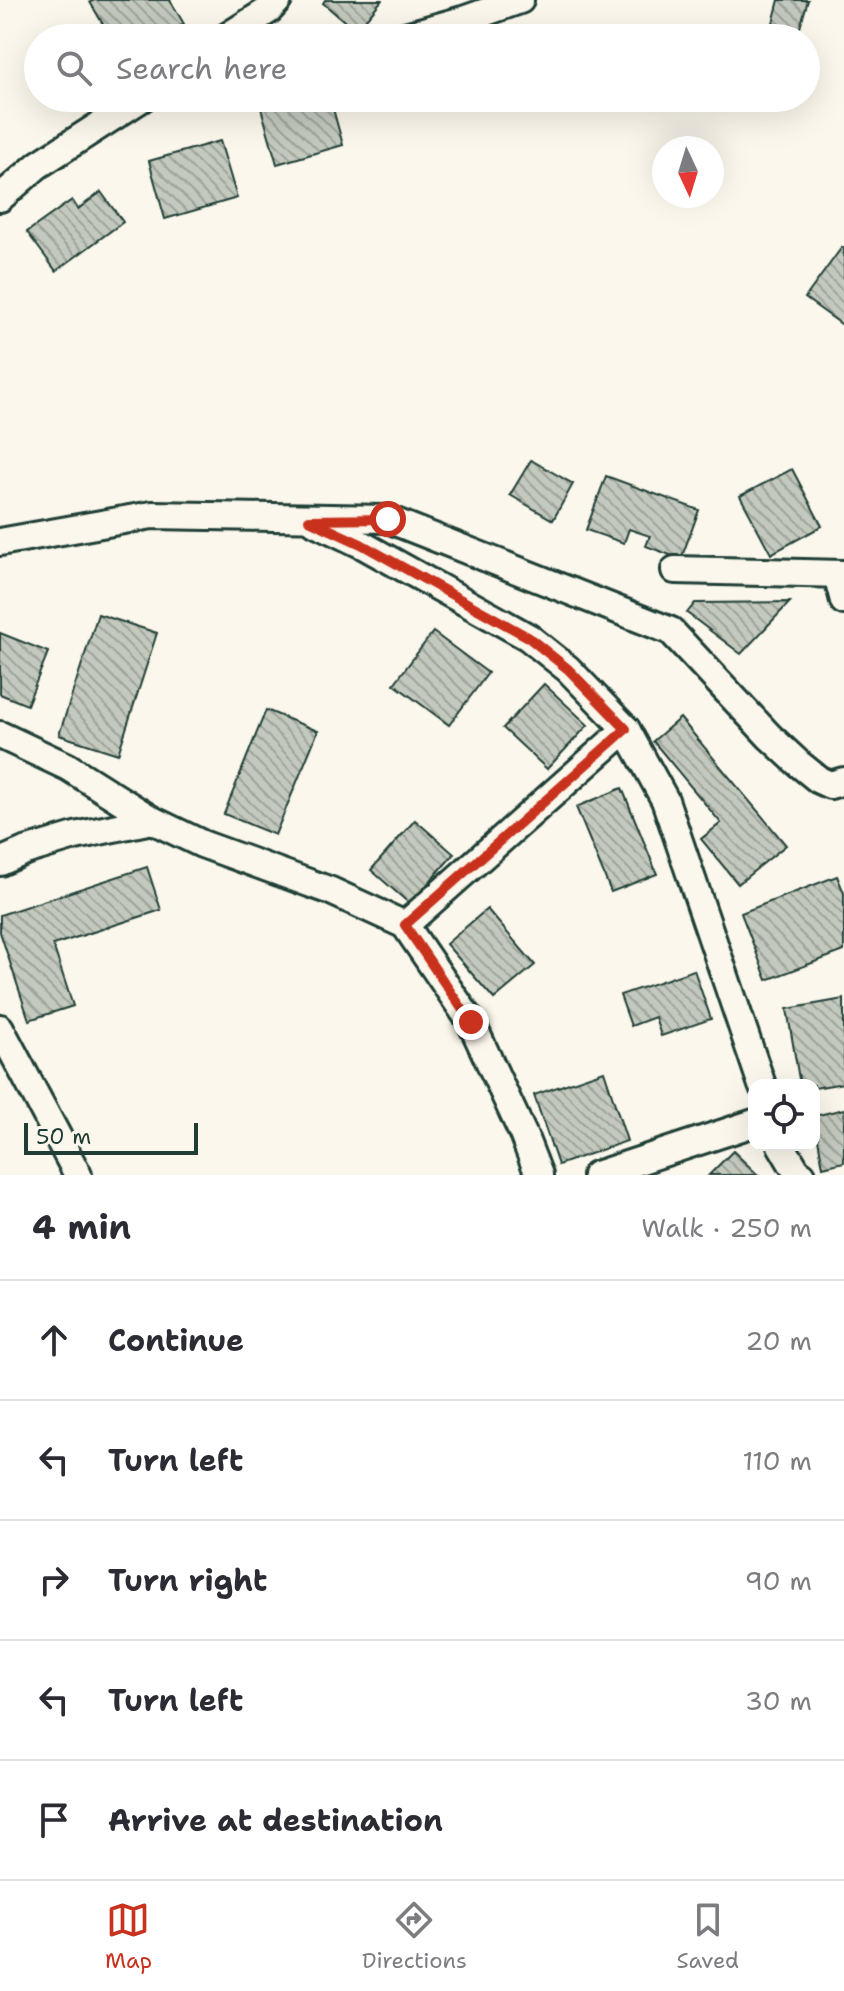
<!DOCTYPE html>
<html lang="en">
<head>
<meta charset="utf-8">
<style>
	:root { --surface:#fff; --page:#f2f2f3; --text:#2b2b33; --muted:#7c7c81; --line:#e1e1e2; --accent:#c8321e }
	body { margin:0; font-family:"Shantell Sans",sans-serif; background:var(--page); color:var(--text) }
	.controls { position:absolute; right:24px; bottom:24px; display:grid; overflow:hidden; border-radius:16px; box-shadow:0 8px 32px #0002 }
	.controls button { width:72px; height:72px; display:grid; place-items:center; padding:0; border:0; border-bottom:2px solid var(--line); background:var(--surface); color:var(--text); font:40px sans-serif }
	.compass { position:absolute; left:652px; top:136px; width:72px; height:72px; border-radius:50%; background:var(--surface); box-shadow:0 8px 32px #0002; rotate:176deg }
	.scale { position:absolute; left:24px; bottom:20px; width:174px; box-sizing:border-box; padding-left:8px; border:4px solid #1f3d34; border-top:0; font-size:22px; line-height:28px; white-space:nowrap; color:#1f3d34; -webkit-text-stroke:6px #fbf7ec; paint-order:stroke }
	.stop { position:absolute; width:24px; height:24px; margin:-18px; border:6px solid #c8321e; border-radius:50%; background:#fff }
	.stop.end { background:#c8321e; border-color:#fff; box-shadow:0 2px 8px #0008 }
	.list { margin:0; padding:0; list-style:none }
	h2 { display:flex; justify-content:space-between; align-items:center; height:104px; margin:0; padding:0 32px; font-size:34px }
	h2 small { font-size:26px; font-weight:400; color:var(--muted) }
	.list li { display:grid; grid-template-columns:52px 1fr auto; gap:24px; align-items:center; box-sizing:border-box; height:120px; padding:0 32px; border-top:2px solid var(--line) }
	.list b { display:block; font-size:30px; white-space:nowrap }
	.list em { font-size:26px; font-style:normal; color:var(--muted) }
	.icon { flex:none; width:44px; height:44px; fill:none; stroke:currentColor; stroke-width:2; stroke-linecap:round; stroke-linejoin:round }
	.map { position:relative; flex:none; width:844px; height:1175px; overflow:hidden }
	.search { position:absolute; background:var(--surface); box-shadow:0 8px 32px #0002; left:24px; right:24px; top:24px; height:88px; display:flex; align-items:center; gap:20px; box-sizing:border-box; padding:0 28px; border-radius:44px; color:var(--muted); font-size:30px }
	.sheet { height:704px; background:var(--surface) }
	nav { display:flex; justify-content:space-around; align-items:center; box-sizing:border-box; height:112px; border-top:2px solid var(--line); background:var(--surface); font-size:22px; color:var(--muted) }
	nav a { display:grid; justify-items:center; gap:4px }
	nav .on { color:var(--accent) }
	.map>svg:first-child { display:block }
	.building { fill:url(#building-back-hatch); stroke:#1f3d34; stroke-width:2 }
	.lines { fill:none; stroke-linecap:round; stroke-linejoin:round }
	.street-casing { stroke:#1f3d34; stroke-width:32 }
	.street { stroke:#fbf7ec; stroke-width:26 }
	.route { stroke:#c8321e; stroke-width:10 }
</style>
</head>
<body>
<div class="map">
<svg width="844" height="1175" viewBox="0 0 844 1175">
	<defs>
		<pattern id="building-back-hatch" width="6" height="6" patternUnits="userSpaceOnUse" patternTransform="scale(2)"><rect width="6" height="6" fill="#c4c9be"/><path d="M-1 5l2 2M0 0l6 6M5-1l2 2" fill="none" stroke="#9fa49b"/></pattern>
	</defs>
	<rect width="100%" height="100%" fill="#fbf7ec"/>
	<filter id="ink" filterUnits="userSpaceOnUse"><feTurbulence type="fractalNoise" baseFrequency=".0125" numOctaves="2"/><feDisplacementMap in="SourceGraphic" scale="16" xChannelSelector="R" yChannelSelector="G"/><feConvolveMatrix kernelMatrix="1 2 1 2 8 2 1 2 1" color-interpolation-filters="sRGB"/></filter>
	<g filter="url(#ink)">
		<g class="building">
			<polygon points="95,0 170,0 184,24 159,38 111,38 90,2"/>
			<polygon points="325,0 382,0 356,31 323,3"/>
			<polygon points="779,0 808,0 799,31 773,23"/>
			<polygon points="296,98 330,98 343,145 277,164 261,108"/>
			<polygon points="220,141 237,198 165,219 149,161"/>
			<polygon points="101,192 123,222 56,271 27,232 72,200 78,209"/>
			<polygon points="842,247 844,248 844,326 805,298"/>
			<polygon points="531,460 573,484 553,520 510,495"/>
			<polygon points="792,469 822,526 771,554 740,496"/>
			<polygon points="606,476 699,510 681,559 646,546 650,536 629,529 624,543 586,530"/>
			<polygon points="790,602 741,654 687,613 695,603"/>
			<polygon points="98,614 157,633 118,754 59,735"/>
			<polygon points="433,632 488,673 449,725 394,684"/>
			<polygon points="0,633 48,652 27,705 0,694"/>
			<polygon points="544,684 588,725 547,769 503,728"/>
			<polygon points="266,710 318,731 275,835 224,814"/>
			<polygon points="680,718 786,845 738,884 701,839 721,823 653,741"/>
			<polygon points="622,788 657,874 611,892 576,807"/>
			<polygon points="415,820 454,854 410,904 371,870"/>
			<polygon points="147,867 161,910 53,945 73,1006 29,1020 0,932 0,915"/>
			<polygon points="837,876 844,893 844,951 767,980 741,913"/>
			<polygon points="487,909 535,965 494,999 446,944"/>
			<polygon points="694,970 711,1019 661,1036 655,1017 631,1026 620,995"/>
			<polygon points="844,999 844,1083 814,1088 814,1085 800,1085 787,1009"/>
			<polygon points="604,1071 627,1141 558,1165 534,1095"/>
			<polygon points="844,1109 844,1162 823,1167 814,1116"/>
			<polygon points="733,1151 758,1175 709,1175"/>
		</g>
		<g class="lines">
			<defs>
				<g id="street">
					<polyline points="225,38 269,10 278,0"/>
					<polyline points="398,38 463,20 520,0"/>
					<polyline points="0,198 38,165 142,98"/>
					<polyline points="315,522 361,544 528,637 568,669 626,729"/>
					<polyline points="0,542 152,515 388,519 671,631 769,736 798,763 819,780 830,785 844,781"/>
					<polyline points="675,570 844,574"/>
					<polyline points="837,574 844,601"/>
					<polyline points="0,735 68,767 152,820"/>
					<polyline points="0,862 25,851 75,836 152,820 202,844 331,891 405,925 471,1022 523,1134 539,1175"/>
					<polyline points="405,925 626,729 665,800 762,1085"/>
					<polyline points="0,1028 78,1175"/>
					<polyline points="781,1145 797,1172 802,1175"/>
					<polyline points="596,1175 754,1123"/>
				</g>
			</defs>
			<use href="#street" class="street-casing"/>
			<use href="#street" class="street"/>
		</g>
	</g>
	<g class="lines" filter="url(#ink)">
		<polyline class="route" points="388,519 309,520 361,544 528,637 568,669 626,729 405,925 471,1022"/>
	</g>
</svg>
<div class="controls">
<button><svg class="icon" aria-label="locate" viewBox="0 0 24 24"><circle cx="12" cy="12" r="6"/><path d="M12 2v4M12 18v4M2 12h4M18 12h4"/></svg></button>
</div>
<svg class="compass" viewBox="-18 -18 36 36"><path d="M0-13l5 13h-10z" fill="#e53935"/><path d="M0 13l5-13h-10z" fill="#7c7c81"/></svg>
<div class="scale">50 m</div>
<div class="stop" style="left:388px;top:519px"></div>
<div class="stop end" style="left:471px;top:1022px"></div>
<div class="search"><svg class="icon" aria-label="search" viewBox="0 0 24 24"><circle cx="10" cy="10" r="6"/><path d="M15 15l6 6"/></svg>Search here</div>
</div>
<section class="sheet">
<h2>4 min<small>Walk · 250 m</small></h2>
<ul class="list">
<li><svg class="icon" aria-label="ahead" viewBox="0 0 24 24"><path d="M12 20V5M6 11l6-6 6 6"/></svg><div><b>Continue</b></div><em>20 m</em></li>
<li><svg class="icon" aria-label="left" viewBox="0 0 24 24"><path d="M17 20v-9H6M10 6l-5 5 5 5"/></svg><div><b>Turn left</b></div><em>110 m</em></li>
<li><svg class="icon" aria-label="right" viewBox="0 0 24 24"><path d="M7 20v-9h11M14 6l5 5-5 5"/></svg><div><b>Turn right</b></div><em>90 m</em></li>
<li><svg class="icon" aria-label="left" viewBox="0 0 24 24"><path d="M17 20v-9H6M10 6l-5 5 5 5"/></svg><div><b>Turn left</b></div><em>30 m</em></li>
<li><svg class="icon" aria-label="arrive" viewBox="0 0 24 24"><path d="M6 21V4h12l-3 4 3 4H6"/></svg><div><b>Arrive at destination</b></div></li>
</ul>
</section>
<nav>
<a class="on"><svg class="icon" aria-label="map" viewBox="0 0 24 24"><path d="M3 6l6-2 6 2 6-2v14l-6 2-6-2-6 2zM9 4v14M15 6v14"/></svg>Map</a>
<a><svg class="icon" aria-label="directions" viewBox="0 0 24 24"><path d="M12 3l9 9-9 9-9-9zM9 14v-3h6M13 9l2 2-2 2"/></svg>Directions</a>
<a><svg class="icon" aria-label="saved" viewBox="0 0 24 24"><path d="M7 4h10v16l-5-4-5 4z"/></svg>Saved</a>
</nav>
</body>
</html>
